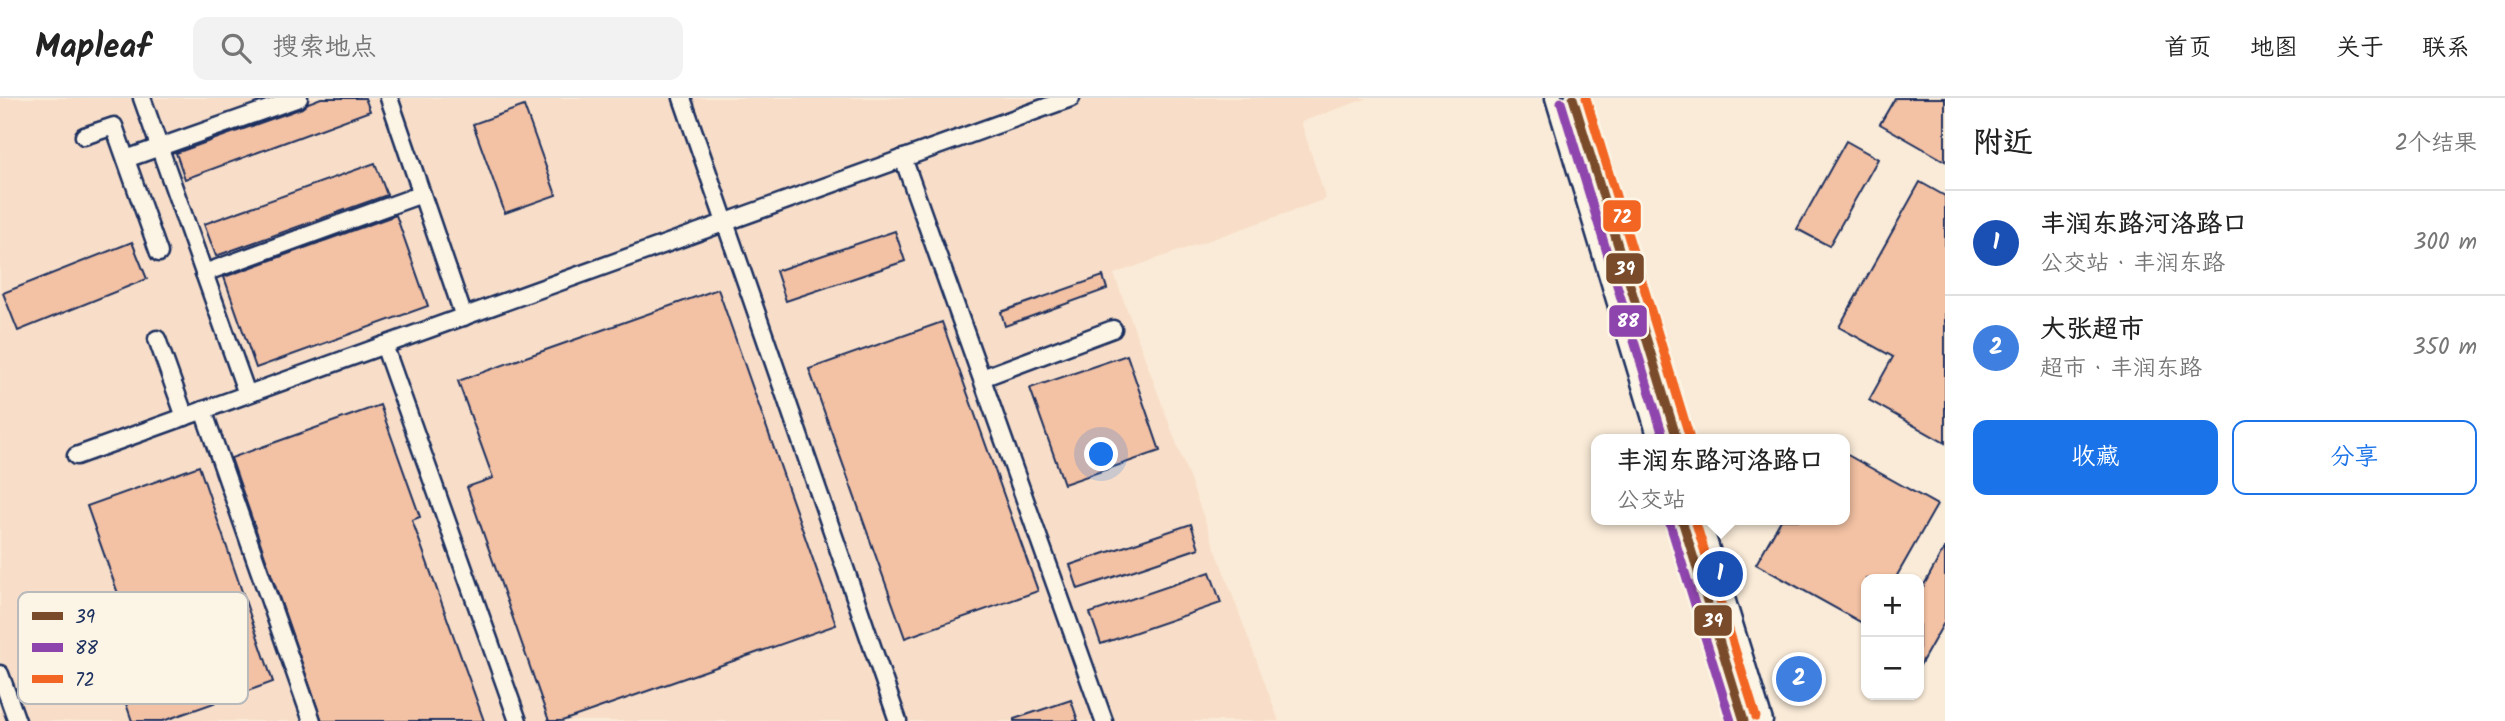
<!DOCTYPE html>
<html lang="zh">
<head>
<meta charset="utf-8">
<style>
	:root { --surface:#fff; --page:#f2f2f2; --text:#222; --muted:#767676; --line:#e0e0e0; --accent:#1a73e8 }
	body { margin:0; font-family:Kalam,"LXGW WenKai TC",sans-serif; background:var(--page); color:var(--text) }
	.controls { position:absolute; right:21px; bottom:21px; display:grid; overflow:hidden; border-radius:14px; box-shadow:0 2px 5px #0004 }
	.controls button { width:63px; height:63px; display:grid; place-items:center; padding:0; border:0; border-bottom:2px solid var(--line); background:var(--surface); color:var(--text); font:35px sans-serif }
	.you { position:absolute; left:1102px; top:357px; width:24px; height:24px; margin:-18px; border:5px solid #fff; border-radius:50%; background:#1a73e8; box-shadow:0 0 0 10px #1a73e833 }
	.badge { display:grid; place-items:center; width:46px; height:46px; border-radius:50%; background:var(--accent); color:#fff; font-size:23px; font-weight:700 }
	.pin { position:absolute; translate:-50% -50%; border:4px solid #fff; box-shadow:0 2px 7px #0006 }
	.popup { position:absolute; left:1591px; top:336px; width:259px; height:91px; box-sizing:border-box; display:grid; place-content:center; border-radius:14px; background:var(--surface); filter:drop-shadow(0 2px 5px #0005); font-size:23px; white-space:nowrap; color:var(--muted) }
	.popup b { font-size:26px; color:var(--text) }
	.popup::after { content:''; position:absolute; left:50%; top:100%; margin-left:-14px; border:14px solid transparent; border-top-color:var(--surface) }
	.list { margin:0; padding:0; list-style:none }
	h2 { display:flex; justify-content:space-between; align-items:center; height:91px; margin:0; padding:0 28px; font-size:30px }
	h2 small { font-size:23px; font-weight:400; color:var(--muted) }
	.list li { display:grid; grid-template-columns:46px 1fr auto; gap:21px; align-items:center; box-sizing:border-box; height:105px; padding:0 28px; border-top:2px solid var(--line) }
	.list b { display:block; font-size:26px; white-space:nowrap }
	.list p { margin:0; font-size:23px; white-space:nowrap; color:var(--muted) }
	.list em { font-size:23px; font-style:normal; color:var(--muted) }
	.actions { display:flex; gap:14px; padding:21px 28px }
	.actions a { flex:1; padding:16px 0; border:2px solid var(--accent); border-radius:14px; text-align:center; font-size:24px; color:var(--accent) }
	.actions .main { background:var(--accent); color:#fff }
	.icon { flex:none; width:38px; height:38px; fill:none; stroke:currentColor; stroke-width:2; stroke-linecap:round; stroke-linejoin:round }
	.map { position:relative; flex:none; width:1945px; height:623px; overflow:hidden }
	header { display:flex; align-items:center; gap:42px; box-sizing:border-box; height:98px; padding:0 35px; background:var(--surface); border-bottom:2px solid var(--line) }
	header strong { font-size:33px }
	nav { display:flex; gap:38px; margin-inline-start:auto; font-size:24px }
	.search { width:490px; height:63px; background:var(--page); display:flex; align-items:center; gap:18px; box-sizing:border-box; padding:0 24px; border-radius:14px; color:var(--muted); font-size:26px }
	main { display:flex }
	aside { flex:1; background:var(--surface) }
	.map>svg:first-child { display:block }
	.built { fill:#f8dec8 }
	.building { fill:#f3c1a3; stroke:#1b2f5e; stroke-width:2 }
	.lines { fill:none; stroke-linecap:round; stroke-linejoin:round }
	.minor-casing { stroke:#1b2f5e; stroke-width:21 }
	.minor { stroke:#fcf5e5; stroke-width:16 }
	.bus-1-casing { stroke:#fcf5e5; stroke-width:14 }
	.bus-2-casing { stroke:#fcf5e5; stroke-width:14 }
	.bus-3-casing { stroke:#fcf5e5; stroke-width:14 }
	.bus-1 { stroke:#7a4b2a; stroke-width:9 }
	.bus-2 { stroke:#8e44ad; stroke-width:9 }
	.bus-3 { stroke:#f26522; stroke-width:9 }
	.key { fill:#fcf5e5; stroke:#b8babc; stroke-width:2 }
	.key-label { font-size:19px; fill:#1b2f5e }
	.line-badge { stroke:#fcf5e5; stroke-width:2.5 }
	.badge-label { font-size:19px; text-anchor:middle; font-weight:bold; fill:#fff }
</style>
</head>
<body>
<header>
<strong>Mapleaf</strong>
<div class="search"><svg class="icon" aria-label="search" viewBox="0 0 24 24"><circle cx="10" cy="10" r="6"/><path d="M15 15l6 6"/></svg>搜索地点</div>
<nav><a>首页</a><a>地图</a><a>关于</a><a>联系</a></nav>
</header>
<main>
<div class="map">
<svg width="1945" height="623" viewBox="0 0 1945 623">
	<rect width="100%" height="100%" fill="#faebd8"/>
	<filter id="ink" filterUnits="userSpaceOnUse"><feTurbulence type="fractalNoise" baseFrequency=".0143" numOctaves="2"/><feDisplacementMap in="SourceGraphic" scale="14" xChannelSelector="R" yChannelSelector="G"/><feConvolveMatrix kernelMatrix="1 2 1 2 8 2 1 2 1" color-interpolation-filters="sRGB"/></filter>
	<g filter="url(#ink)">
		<polygon class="built" points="0,0 1368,0 1301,24 1326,101 1114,176 1279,623 0,623"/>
		<g class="building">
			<polygon points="321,0 365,0 370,13 185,81 176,55 302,10 308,5"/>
			<polygon points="1895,0 1945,0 1945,63 1880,26"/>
			<polygon points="524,8 556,97 505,115 473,26"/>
			<polygon points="1846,43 1878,61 1829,148 1797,131"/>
			<polygon points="375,65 387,97 216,158 204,126"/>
			<polygon points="1920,84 1945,98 1945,345 1869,302 1893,259 1839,229"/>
			<polygon points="396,117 428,208 256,270 224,179"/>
			<polygon points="895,133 905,163 786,203 776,173"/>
			<polygon points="132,144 147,181 18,233 3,195"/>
			<polygon points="1103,178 1107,191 1005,228 1001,214"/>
			<polygon points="718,191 836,527 562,623 549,623 467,389 493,380 458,283"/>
			<polygon points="942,224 1038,493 905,540 809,271"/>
			<polygon points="1127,257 1160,353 1064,386 1030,290"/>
			<polygon points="380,307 420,419 412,422 484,623 322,623 231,360"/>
			<polygon points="1844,355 1937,407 1895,481 1866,481 1866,527 1756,466 1781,422 1844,422"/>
			<polygon points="199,368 273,584 163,623 132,623 106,548 133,538 87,408"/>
			<polygon points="1191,426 1199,450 1078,491 1070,467"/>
			<polygon points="1945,449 1945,523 1919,569 1919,496"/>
			<polygon points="1210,474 1221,505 1101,546 1090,515"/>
			<polygon points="1071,602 1078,623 1014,623 1014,621"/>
		</g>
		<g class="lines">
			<defs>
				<g id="minor">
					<polyline points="142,0 247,296"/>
					<polyline points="389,0 464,219"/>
					<polyline points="682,0 898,623"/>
					<polyline points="1554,0 1657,341"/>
					<polyline points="1573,0 1677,341"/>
					<polyline points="84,38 114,28 159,155"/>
					<polyline points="903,60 1104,623"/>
					<polyline points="126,61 299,0"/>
					<polyline points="204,175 422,96"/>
					<polyline points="157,241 185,319"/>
					<polyline points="384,247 518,623"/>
					<polyline points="982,280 1113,231"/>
					<polyline points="203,312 312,623"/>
					<polyline points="76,358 1071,0"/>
					<polyline points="1682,422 1744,623"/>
					<polyline points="1702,422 1764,623"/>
					<polyline points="0,576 17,623"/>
				</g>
			</defs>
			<use href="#minor" class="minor-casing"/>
			<use href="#minor" class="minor"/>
			<defs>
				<g id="bus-1">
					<polyline points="1573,0 1677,341"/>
					<polyline points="1682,422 1744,623"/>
				</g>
				<g id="bus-2">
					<polyline points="1561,4 1664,341"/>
					<polyline points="1670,426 1731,623"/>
				</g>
				<g id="bus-3">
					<polyline points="1586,0 1689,337"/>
					<polyline points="1695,422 1756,619"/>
				</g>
			</defs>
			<use href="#bus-1" class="bus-1-casing"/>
			<use href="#bus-2" class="bus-2-casing"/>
			<use href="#bus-3" class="bus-3-casing"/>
			<use href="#bus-1" class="bus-1"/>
			<use href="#bus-2" class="bus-2"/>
			<use href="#bus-3" class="bus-3"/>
		</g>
	</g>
	<rect x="18" y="494" width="230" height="112" rx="10" class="key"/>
	<rect x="32" y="514" width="31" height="8" fill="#7a4b2a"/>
	<rect x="32" y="545" width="31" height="9" fill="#8e44ad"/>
	<rect x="32" y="577" width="31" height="8" fill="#f26522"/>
	<g class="key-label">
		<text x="75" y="525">39</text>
		<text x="75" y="556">88</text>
		<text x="75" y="588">72</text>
	</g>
	<g class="line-badge">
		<rect x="1602" y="101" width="40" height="34" rx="7" fill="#f26522"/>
		<rect x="1605" y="154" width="40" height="33" rx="7" fill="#7a4b2a"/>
		<rect x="1608" y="206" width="40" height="34" rx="7" fill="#8e44ad"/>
		<rect x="1693" y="506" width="40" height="33" rx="7" fill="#7a4b2a"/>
	</g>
	<g class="badge-label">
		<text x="1622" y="125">72</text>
		<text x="1625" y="177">39</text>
		<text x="1628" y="229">88</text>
		<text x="1713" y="529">39</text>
	</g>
</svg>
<div class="controls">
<button>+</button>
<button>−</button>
</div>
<div class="you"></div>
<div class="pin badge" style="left:1720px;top:476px;background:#1a4fb4">1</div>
<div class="popup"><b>丰润东路河洛路口</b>公交站</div>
<div class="pin badge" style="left:1799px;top:581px;background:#3f7fe0">2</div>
</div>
<aside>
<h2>附近<small>2个结果</small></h2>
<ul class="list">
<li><span class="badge" style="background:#1a4fb4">1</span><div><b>丰润东路河洛路口</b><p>公交站 · 丰润东路</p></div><em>300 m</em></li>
<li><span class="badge" style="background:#3f7fe0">2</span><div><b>大张超市</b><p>超市 · 丰润东路</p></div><em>350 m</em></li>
</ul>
<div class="actions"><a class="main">收藏</a><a>分享</a></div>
</aside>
</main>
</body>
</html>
